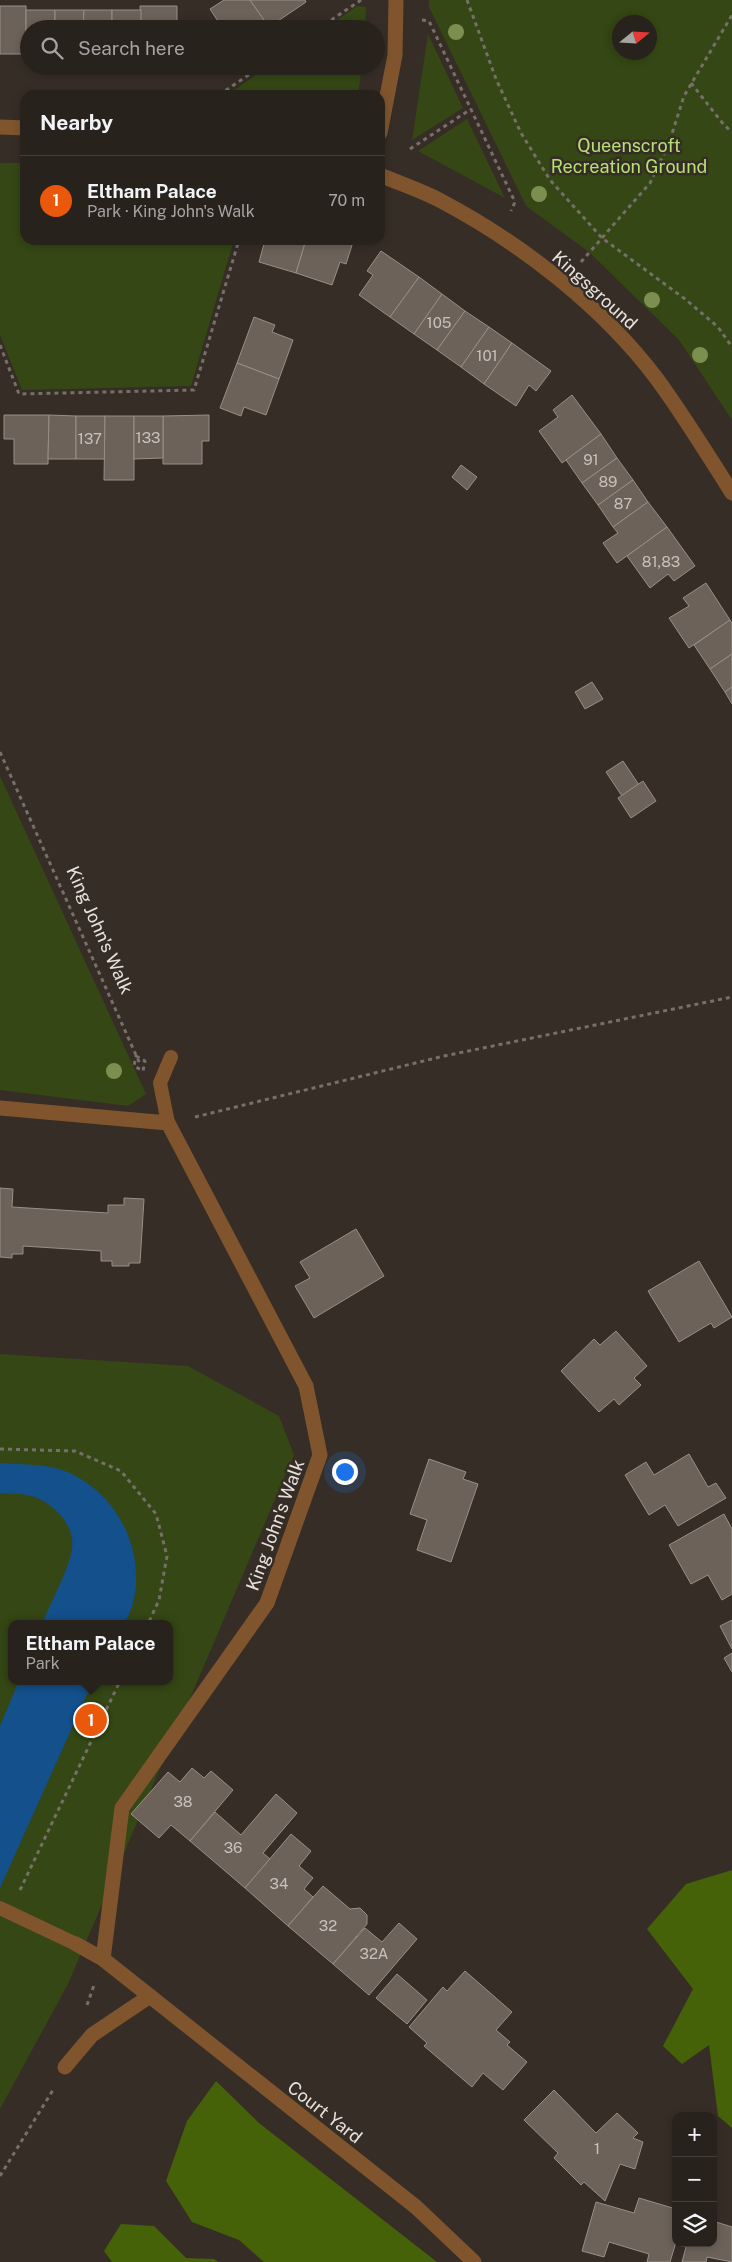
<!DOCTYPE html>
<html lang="en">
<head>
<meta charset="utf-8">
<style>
	:root { --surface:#28221c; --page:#302a25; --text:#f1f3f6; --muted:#a5a4a3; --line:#443f3b; --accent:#ea580c }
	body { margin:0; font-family:"Public Sans",sans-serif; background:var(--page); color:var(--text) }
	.controls { position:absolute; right:15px; bottom:15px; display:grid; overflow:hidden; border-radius:10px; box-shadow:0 2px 8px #0003 }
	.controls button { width:45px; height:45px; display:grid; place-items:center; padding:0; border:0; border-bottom:1px solid var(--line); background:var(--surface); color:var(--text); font:25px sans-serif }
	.compass { position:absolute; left:612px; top:15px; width:45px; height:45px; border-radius:50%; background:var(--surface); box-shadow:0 2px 8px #0003; rotate:72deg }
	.you { position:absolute; left:344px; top:1471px; width:18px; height:18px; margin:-12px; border:4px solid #fff; border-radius:50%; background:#1a73e8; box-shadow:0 0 0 8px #1a73e833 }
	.badge { display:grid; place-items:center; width:32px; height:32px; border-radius:50%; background:var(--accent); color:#fff; font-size:16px; font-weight:700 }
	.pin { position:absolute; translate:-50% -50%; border:2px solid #fff; box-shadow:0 1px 5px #0006 }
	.popup { position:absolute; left:8px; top:1620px; width:165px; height:65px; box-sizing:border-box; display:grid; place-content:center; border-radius:10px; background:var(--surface); filter:drop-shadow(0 1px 4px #0005); font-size:16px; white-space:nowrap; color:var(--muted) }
	.popup b { font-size:19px; color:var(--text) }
	.popup::after { content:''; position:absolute; left:50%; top:100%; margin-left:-10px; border:10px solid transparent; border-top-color:var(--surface) }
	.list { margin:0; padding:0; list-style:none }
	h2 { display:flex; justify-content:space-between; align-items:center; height:65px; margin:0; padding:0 20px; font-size:21px }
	h2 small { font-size:16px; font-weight:400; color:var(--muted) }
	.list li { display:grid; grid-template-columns:32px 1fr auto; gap:15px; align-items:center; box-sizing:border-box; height:90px; padding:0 20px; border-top:1px solid var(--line) }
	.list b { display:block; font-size:19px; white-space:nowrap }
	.list p { margin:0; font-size:16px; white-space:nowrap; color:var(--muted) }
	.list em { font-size:16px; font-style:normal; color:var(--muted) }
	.icon { flex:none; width:28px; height:28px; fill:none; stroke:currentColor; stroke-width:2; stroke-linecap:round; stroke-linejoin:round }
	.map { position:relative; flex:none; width:732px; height:2262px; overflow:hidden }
	.search { position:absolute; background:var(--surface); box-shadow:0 2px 8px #0003; left:20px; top:20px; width:365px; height:55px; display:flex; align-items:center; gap:12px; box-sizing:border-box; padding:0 18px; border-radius:28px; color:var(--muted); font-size:19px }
	.panel { position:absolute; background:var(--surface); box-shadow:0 2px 8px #0003; left:20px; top:90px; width:365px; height:155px; border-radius:15px }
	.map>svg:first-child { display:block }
	.green { fill:#344714; fill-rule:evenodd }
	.forest { fill:#456208 }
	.water { fill:#14508b }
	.building { fill:#6c625a; stroke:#9a8f87 }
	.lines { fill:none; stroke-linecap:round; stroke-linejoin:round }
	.path { stroke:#776f69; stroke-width:3; stroke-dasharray:4 4; stroke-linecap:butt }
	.lane { stroke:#80552e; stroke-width:14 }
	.street { stroke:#80552e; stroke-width:15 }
	.lane-bridge { stroke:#80552e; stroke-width:14 }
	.tree { fill:#7c8f51 }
	.labels { text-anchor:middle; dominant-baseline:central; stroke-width:5; stroke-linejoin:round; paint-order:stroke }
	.number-label { font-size:15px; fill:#c8c1bc }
	.park-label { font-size:18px; fill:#b5e074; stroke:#362d26 }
	.street-label { font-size:18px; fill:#e7e1dd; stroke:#362d26 }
</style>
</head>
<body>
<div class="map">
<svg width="732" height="2262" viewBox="0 0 732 2262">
	<rect width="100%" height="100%" fill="#362d26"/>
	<g class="green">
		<path d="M429,0H732V420L679,340L589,252L526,206L429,7ZM650,22V52H620V22Z"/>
		<polygon points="357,6 366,7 365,29 324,29"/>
		<polygon points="428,34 463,108 412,140"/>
		<polygon points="269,66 362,66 358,95 242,95 230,93"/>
		<polygon points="467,119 505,198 418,151"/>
		<polygon points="0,163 25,163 25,240 234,240 191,386 22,390 0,335"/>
		<polygon points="0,776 146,1094 128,1106 0,1090"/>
		<path d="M0,1354L188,1366L279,1416L294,1455L68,1984L0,2109ZM12,1624H170V1681H12Z"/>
	</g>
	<g class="forest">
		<polygon points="732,1870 732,2128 718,2116 709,2045 682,2064 663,2046 693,1989 647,1929 686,1884"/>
		<polygon points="216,2081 259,2123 437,2262 264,2262 239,2240 192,2222 166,2181 187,2121"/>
		<polygon points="121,2224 154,2226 186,2258 214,2259 218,2262 112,2262 104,2251"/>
	</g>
	<g class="water">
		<path d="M0,1463C23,1465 50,1463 72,1474C114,1495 138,1538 136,1584C135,1598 132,1611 124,1624H42C51,1602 68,1571 72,1549C76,1524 50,1499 27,1495C18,1493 9,1494 0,1493Z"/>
		<polygon points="19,1681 93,1681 0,1888 0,1726"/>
	</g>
	<g class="building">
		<polygon points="224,0 250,0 269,27 223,29 210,9"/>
		<polygon points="250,0 305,0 306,2 269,27"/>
		<rect x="0" y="6" width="26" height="48"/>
		<polygon points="140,6 177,6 177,29 141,29"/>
		<polygon points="26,10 55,10 55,29 29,29 29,54 26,54"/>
		<polygon points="55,10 84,10 83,29 55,29"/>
		<polygon points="84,10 112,10 112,29 83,29"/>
		<rect x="112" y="10" width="29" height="19"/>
		<polygon points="265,240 306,240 296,273 259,262"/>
		<polygon points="306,240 347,240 353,242 346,264 340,262 332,285 296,273"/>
		<polygon points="381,251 419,277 390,317 359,295 373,275 367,271"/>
		<polygon points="419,277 442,294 414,334 390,317"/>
		<polygon points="442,294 465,311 437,350 414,334"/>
		<polygon points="465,311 489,327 461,367 437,350"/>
		<polygon points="254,317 275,325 272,332 293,340 279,379 237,363"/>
		<polygon points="489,327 512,343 484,384 461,367"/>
		<polygon points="512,343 551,371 536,391 529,385 516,406 484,384"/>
		<polygon points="237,363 279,379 266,415 244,407 241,416 220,408"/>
		<polygon points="572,395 601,434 562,463 539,431 558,417 553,410"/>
		<polygon points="4,415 49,415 48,464 14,464 14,439 4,439"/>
		<polygon points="49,415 76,416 76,459 48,459"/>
		<polygon points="209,415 209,441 202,441 202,464 163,464 163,416"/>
		<rect x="76" y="416" width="29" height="43"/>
		<polygon points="105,416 134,416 134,480 104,480"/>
		<polygon points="134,416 163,416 163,458 134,459"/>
		<polygon points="601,434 617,458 582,483 566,460"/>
		<polygon points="617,458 633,480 598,505 582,483"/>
		<polygon points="461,465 477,477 467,490 452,477"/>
		<polygon points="633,480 648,502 613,527 598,505"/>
		<polygon points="648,502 667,527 617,563 603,543 618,533 613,527"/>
		<polygon points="667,527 695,566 674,581 668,574 650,588 627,556"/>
		<polygon points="706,583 730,620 689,648 669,618 689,606 683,598"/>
		<polygon points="730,620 732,623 732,654 710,669 694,645"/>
		<polygon points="732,654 732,687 725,692 710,669"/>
		<polygon points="592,682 603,699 585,709 575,692"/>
		<polygon points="732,687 732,704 725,692"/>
		<polygon points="623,761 639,785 622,796 606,772"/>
		<polygon points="643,781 656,801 631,818 618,798"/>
		<polygon points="0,1188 13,1189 12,1207 108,1213 108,1205 124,1205 124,1198 144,1199 140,1263 129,1263 129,1266 112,1266 112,1261 101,1261 101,1251 23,1246 23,1254 12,1254 12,1258 0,1257"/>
		<polygon points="356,1229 384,1276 314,1318 295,1286 310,1278 300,1262"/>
		<polygon points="699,1261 732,1317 714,1328 711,1323 679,1342 648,1291"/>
		<polygon points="616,1331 647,1366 634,1378 641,1385 619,1405 614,1399 599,1412 561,1371 594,1339 600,1345"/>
		<polygon points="689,1454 708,1487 716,1483 726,1498 678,1526 665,1505 649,1515 625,1475 646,1462 654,1475"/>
		<polygon points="429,1459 466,1472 463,1479 478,1484 451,1562 417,1550 427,1520 410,1514"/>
		<polygon points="724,1514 732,1529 732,1594 722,1600 708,1575 691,1584 669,1545"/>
		<polygon points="732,1620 732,1649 720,1626"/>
		<polygon points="732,1653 732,1672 724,1658"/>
		<polygon points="192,1768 204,1778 211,1771 233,1790 190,1841 171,1825 159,1838 131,1814 168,1772 180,1782"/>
		<polygon points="276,1794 297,1813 263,1853 270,1859 245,1888 190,1841 215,1812 241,1835"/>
		<polygon points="291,1834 311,1851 299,1866 313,1878 304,1889 313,1897 288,1926 245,1888"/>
		<polygon points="323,1886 350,1909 360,1908 367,1915 367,1924 333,1964 288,1926"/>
		<polygon points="399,1923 417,1939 369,1995 333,1964 365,1928 382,1942"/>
		<polygon points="465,1971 512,2012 496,2030 510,2042 507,2045 527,2062 503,2090 483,2073 472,2087 424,2046 427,2043 409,2027 443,1987 447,1991"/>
		<polygon points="397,1974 427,2000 407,2024 376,1998"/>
		<polygon points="554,2090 596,2133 617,2113 638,2133 633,2138 643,2142 635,2169 620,2164 605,2201 584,2182 581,2185 554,2158 558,2153 524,2120"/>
		<polygon points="639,2198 676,2209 676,2242 670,2262 647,2262 649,2254 609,2242 604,2257 582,2251 596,2202 634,2213"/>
		<polygon points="713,2221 732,2227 732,2262 707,2257 706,2262 682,2262 687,2243 713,2243"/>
	</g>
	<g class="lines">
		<g class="path">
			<polyline points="467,0 496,79 521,133 550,180 602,238 685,299 718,327 732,347"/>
			<polyline points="422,20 429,21 515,202 511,211"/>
			<polyline points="318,29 361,0"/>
			<polyline points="691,83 724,125 732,132"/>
			<polyline points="219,95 262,66"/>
			<polyline points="410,149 471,109"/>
			<polyline points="581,262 650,183 669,143 684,96 732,15"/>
			<polyline points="0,345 19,394 194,390 239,240"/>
			<polyline points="0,752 140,1064"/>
			<polygon points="136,1056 145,1061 143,1071 134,1066"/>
			<polyline points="195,1117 444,1056 732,997"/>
			<polyline points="0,1449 75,1451 121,1471 156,1514 167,1556 159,1600 148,1624"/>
			<polyline points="20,1890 120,1681"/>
			<polyline points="87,2005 94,1985"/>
			<polyline points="0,2176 53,2090"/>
		</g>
		<polyline class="lane" points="168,1123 160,1083 171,1057"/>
		<g class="street">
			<polyline points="0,127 25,128"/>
			<polyline points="380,133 395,55 396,0"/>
			<path d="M380,175C401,184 423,191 443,202C522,244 603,307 657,379C684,416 708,455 732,493"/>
			<polyline points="0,1108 168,1123 306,1386 320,1455 267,1603 122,1808 103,1959"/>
			<polyline points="76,1944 103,1959 416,2207 474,2262"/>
			<polyline points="65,2067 92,2035 150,1996"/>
		</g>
		<polyline class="lane-bridge" points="0,1908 76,1944"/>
	</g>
	<g class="tree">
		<circle cx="456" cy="32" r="8"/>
		<circle cx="539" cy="194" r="8"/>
		<circle cx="652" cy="300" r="8"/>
		<circle cx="700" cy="355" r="8"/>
		<circle cx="114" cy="1071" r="8"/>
	</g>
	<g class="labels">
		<g class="number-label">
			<text x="439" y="322">105</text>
			<text x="487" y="355">101</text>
			<text x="148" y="437">133</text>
			<text x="90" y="438">137</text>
			<text x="591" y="459">91</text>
			<text x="608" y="481">89</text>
			<text x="623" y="503">87</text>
			<text x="661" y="561">81,83</text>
			<text x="183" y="1801">38</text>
			<text x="233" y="1847">36</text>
			<text x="279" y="1883">34</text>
			<text x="328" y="1925">32</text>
			<text x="374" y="1953">32A</text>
			<text x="597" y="2148">1</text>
		</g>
		<g class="park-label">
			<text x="629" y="145">Queenscroft<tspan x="629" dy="21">Recreation Ground</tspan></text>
		</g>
		<g class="street-label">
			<text transform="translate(595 290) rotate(42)">Kingsground</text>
			<text transform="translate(100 930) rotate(66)">King John's Walk</text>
			<text transform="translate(275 1525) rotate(-70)">King John's Walk</text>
			<text transform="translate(325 2112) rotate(38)">Court Yard</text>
		</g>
	</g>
</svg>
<div class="controls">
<button>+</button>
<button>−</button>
<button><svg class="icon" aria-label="layers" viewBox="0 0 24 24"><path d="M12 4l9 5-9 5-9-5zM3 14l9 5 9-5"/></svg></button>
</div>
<svg class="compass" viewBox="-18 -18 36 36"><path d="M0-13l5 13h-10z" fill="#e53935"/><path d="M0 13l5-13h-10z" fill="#a5a4a3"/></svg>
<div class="you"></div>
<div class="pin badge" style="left:91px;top:1720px">1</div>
<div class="popup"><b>Eltham Palace</b>Park</div>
<div class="search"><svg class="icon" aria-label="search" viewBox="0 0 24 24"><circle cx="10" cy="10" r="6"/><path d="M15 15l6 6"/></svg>Search here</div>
<section class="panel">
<h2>Nearby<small></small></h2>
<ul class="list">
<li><span class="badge">1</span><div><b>Eltham Palace</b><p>Park · King John's Walk</p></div><em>70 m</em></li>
</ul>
</section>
</div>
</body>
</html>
